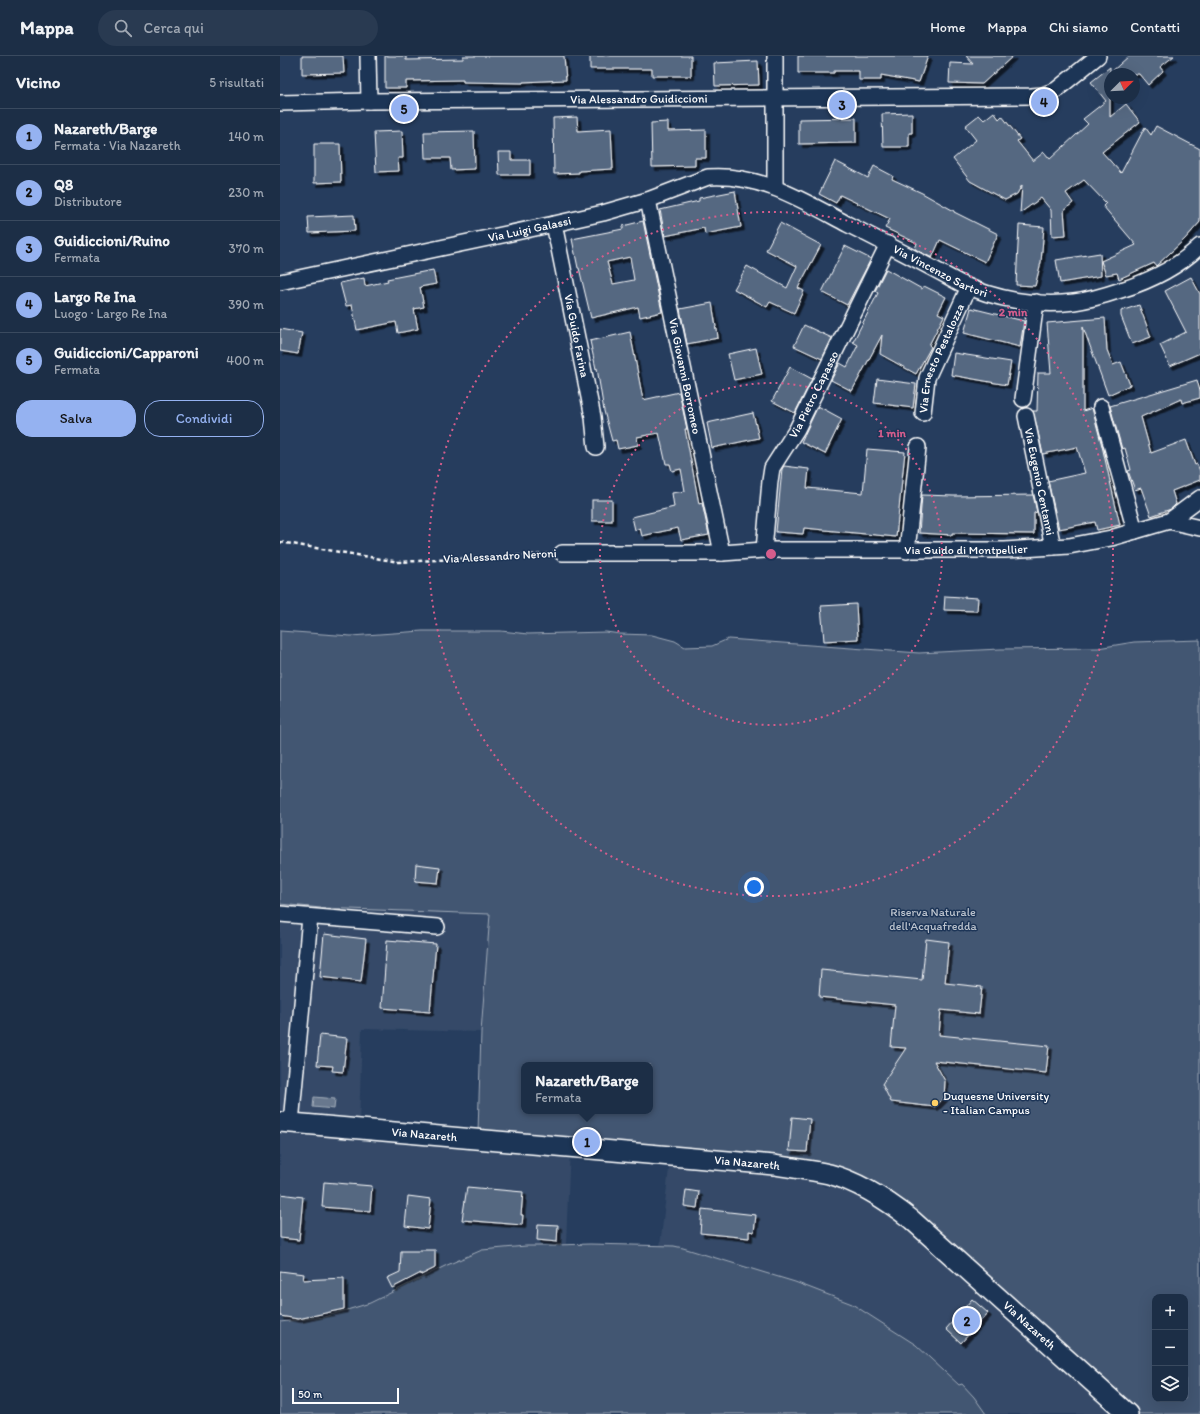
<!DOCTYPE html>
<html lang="it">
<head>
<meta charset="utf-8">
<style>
	:root { --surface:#1c2e46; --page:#293a51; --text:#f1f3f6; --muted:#a0a8b3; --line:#3a4a5f; --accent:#95b2f1 }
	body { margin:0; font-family:Itim,sans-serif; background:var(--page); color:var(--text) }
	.controls { position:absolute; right:12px; bottom:12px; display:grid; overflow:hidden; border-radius:8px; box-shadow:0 4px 16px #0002 }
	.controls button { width:36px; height:36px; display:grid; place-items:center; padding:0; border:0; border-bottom:1px solid var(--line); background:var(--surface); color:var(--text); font:20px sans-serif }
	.compass { position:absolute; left:824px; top:12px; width:36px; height:36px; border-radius:50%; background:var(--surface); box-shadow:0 4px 16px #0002; rotate:66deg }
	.scale { position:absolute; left:12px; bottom:10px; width:107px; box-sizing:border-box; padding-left:4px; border:2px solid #fff; border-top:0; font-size:11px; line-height:14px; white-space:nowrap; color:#fff; -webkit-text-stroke:3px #1d3557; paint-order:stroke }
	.you { position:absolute; left:474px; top:831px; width:14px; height:14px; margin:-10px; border:3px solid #fff; border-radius:50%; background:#1a73e8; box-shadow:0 0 0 6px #1a73e833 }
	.badge { display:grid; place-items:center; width:26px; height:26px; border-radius:50%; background:var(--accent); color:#111; font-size:13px; font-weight:700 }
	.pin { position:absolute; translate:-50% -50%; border:2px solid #fff; box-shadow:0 1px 4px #0006 }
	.popup { position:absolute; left:241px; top:1006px; width:132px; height:52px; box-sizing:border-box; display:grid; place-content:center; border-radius:8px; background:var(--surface); filter:drop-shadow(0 1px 3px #0005); font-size:13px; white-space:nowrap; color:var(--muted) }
	.popup b { font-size:15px; color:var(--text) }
	.popup::after { content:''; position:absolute; left:50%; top:100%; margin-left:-8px; border:8px solid transparent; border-top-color:var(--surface) }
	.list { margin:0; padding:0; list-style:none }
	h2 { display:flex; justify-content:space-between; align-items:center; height:52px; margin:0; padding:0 16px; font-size:17px }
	h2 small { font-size:13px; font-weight:400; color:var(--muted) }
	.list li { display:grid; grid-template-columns:26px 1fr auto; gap:12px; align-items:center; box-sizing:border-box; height:56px; padding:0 16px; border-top:1px solid var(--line) }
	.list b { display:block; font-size:15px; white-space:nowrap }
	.list p { margin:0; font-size:13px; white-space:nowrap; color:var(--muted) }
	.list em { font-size:13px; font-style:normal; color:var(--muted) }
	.actions { display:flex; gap:8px; padding:12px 16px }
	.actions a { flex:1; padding:9px 0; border:1px solid var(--accent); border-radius:16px; text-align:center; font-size:14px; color:var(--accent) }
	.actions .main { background:var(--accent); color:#111 }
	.icon { flex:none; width:22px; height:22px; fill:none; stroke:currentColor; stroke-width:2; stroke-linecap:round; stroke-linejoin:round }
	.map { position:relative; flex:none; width:920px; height:1358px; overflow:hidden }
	header { display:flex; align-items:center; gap:24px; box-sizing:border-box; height:56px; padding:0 20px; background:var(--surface); border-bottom:1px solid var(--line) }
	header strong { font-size:19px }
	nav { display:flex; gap:22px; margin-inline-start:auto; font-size:14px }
	.search { width:280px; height:36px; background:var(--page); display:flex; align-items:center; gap:10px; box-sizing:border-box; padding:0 14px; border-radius:22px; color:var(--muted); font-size:15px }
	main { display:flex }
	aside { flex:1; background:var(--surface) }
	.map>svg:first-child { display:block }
	.built { fill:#344a68 }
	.green { fill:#425672; stroke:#a0aab8; fill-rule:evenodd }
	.water { fill:#67788e; stroke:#a4aebb }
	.building { fill:#556781; stroke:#fff; fill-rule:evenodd; filter:url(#shadow) }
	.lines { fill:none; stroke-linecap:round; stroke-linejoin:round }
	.minor-casing { stroke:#fff; stroke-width:18 }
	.tertiary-casing { stroke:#fff; stroke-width:22 }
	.path { stroke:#fff; stroke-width:2.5; stroke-dasharray:4 3; stroke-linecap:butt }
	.minor { stroke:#1d3557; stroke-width:15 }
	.tertiary { stroke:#1d3557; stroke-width:19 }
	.ring { fill:none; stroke:#d45d8c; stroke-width:2; stroke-dasharray:2 4 }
	.poi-dot { fill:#ffd166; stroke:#1d3557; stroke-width:1.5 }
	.labels { text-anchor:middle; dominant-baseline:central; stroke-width:3; stroke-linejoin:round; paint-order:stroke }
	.street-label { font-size:12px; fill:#fff; stroke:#1d3557 }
	.park-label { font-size:12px; fill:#bdc4ce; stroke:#1d3557 }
	.poi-label { font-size:12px; fill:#fff; stroke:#1d3557; text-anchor:start }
	.centre { fill:#d45d8c; stroke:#1d3557; stroke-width:2 }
	.ring-label { font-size:12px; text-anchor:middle; font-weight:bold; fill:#d45d8c; stroke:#1d3557; stroke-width:3; stroke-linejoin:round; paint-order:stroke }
</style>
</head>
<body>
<header>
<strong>Mappa</strong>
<div class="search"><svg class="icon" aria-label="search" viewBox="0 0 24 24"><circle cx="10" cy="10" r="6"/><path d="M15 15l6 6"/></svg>Cerca qui</div>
<nav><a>Home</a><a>Mappa</a><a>Chi siamo</a><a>Contatti</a></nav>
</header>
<main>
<aside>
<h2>Vicino<small>5 risultati</small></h2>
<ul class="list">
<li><span class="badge">1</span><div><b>Nazareth/Barge</b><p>Fermata · Via Nazareth</p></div><em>140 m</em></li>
<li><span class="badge">2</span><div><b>Q8</b><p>Distributore</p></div><em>230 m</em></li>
<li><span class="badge">3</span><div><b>Guidiccioni/Ruino</b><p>Fermata</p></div><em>370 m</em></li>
<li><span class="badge">4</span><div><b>Largo Re Ina</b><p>Luogo · Largo Re Ina</p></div><em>390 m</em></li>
<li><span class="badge">5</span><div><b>Guidiccioni/Capparoni</b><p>Fermata</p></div><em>400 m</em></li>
</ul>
<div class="actions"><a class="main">Salva</a><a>Condividi</a></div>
</aside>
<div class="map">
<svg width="920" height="1358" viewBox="0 0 920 1358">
	<defs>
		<filter id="shadow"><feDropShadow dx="3.5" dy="3.5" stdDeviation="0" flood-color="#0009"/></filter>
	</defs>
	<rect width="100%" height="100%" fill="#263d5e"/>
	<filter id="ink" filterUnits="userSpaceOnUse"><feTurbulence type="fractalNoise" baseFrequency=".025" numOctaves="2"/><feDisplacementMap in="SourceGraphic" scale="8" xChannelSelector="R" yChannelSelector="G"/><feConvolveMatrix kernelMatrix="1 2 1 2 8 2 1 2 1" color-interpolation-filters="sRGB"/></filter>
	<g filter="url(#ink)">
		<g class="built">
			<polygon points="0,848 210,858 201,976 82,973 79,1072 290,1091 286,1188 179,1204 90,1247 59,1273 0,1274"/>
			<polygon points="391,1096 516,1113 545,1131 579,1129 849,1358 703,1358 380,1190"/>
		</g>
		<g class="green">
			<path d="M0,575L71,580L142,575H221L248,578L326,576L340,578L372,579L395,585L405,591L432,590L448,583L639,597L720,593L818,592L854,586L920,584V1358H856L614,1145L612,1137L589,1124L563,1115L198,1076L201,976L210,858L41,852L0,848ZM244,1009H370V1055H244ZM875,1241H905V1343H875Z"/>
			<polygon points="310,1188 394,1190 403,1192 515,1226 572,1248 636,1289 679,1329 682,1328 694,1341 706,1358 0,1358 0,1266 44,1261 90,1247 165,1210 202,1194 246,1190 276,1190 276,1189"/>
		</g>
		<polygon class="water" points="34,1041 55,1043 54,1053 33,1051"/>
		<g class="building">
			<polygon points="22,0 63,0 64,17 22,18"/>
			<polygon points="105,0 126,0 126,4 183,3 183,0 284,0 286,24 243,26 243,27 183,26 183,24 126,25 126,32 105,32"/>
			<polygon points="310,0 411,0 411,20 372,20 372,13 310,13"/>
			<polygon points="518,0 648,0 639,26 601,19 601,24 579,24 579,15 554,15 554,17 518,17"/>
			<polygon points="686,0 733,0 702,28 669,27 670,7 693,8"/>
			<polygon points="849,0 894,0 880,11 883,15 868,29 859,18 830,18 830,61 846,48 860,66 822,96 841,117 865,71 871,79 876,70 920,93 920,166 905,183 876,210 874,207 839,223 837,217 826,219 821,205 856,189 823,150 826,147 804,124 786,137 793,147 784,154 786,179 772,180 771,154 761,142 740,157 742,129 737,138 725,144 690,125 673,103 696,84 685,70 699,59 704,64 714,56 719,63 722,60 740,83 737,85 753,105 764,96 770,103 808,68 803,63 826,45 811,26 830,11 830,17"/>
			<polygon points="478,5 479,29 435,30 434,7"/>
			<polygon points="632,57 632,77 629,77 629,91 603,91 602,58"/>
			<polygon points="297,61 298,75 331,73 333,113 299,115 299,117 274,118 273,62"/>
			<polygon points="576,62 576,87 519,88 519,63"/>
			<polygon points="388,66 388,75 426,74 426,102 415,102 415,110 372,111 371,67"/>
			<polygon points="122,75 123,102 118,102 119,115 96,116 94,76"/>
			<polygon points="194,75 195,113 171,114 170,102 145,102 144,76"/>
			<polygon points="34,88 60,88 61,126 34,127"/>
			<polygon points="218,96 231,96 231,104 250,104 250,119 219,119"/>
			<polygon points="555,105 588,122 594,110 613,120 612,123 642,137 674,155 674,156 718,178 705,206 660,184 652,202 635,193 637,187 605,172 610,163 560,139 556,147 539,138"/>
			<polygon points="455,135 461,171 425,178 424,172 385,180 380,154 419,145 419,142"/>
			<polygon points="74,159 75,175 29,177 28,161"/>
			<path d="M363,165L382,256L360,261L358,251L311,262L299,212H298L292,183L343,173V170ZM350,201L354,224L333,228L327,206Z"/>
			<polygon points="500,167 541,189 518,232 524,235 514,257 490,246 487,251 454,233 467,210 507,232 517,210 486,194"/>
			<polygon points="739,169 764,171 761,206 755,230 736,229"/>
			<polygon points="565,190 591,203 567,249 542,236"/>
			<polygon points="820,197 821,220 780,227 776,204"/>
			<polygon points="606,213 642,233 644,230 666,241 658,257 664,260 649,289 651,291 636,318 600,298 602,279 572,335 551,324 560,307 567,311 578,289 573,286 598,237 595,235"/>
			<polygon points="153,214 156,228 140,231 144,251 134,253 138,273 118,277 116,266 77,274 72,249 66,250 60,227 84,222 85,230 108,225 107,223"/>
			<polygon points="911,221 920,238 920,297 890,310 880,289 906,276 885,235"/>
			<polygon points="432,247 436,271 435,272 437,273 438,282 407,288 400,253"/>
			<polygon points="859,249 871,281 852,288 841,260 841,255"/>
			<polygon points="691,252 744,265 740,291 684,277"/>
			<polygon points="825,262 827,294 833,309 841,306 850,329 828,339 803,271 803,355 812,352 822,390 840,469 817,474 815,466 779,473 768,425 805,417 797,391 763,398 753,355 757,355 758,317 771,317 767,267"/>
			<polygon points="524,269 552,282 542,303 514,290"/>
			<polygon points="0,273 22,277 18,298 0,295"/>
			<polygon points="350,276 363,344 399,336 407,373 405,373 419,448 422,447 429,479 401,484 398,472 362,480 360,472 355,474 352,461 394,451 392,437 405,435 401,413 392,415 390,408 386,408 379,377 357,381 358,389 338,393 336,384 332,385 324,355 317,312 316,313 310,285"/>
			<polygon points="476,292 482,318 454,324 448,298"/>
			<polygon points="674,297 731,306 727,329 671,319"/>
			<polygon points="510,311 532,323 515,357 492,345"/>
			<polygon points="597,323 636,328 633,352 594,347"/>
			<polygon points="917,324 920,335 920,342 902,347 901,343 861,361 871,397 906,384 915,409 917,408 920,415 920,424 892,435 896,448 891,453 871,460 861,432 855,434 848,415 851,414 845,392 842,393 830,350"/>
			<polygon points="538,350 562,363 545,398 521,386"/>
			<polygon points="473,357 479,382 432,392 427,367"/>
			<polygon points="587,393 625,396 616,481 524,472 523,478 496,476 502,413 504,410 529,413 527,432 583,437"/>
			<polygon points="642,439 674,440 753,439 757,456 754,457 754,478 672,477 672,479 639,477"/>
			<rect x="312" y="444" width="20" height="21"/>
			<polygon points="665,540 698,542 697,555 664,554"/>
			<polygon points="576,548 578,583 544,585 541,550"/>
			<polygon points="136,808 160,811 158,827 135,825"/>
			<polygon points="44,878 86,883 81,926 40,921"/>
			<polygon points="646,883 669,886 665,927 702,931 699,958 661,954 659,979 769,990 766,1017 654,1005 665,1025 664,1042 655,1051 611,1046 602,1028 626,992 611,991 615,949 539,941 541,914 642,924"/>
			<polygon points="107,884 156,888 150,956 102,952"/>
			<polygon points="40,979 67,982 63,1016 52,1015 53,1010 37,1009"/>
			<polygon points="512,1061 530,1063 527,1096 509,1095"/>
			<polygon points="44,1126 92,1130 90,1155 42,1151"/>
			<polygon points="187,1131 243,1136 241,1159 243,1159 242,1169 182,1164"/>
			<polygon points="406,1134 419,1136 417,1152 404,1150"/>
			<polygon points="0,1138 23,1141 19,1184 0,1182"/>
			<polygon points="128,1140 151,1143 148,1173 125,1170"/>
			<polygon points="422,1153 476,1159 474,1176 469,1175 469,1182 420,1177"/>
			<polygon points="258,1168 278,1169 277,1186 257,1184"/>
			<polygon points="140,1194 155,1194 155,1212 141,1219 141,1217 112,1232 107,1222 120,1216 121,1195 139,1195"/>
			<polygon points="0,1215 24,1218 23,1224 64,1222 64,1253 18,1263 0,1260"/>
			<polygon points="692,1243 708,1257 681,1287 666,1273"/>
		</g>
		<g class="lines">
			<defs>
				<g id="minor">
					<polyline points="88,0 89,45"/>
					<polyline points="495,0 495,132"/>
					<path id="s1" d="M0,47L89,45L751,40L763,39L776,34L818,0"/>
					<path id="s2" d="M368,144L442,497"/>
					<path id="s3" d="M274,168L313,361L316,391"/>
					<path id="s4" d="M0,226L274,168L323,157L368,144L428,121C479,117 524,145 567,168C605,187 643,207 680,227C714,243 756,251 794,246C810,244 826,239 841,234C870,225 898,211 920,190"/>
					<polyline points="743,343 756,246"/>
					<polyline points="821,351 855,475"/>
					<path id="s5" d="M643,357L647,322L689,231"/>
					<path id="s6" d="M746,360L773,491"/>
					<polyline points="889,465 920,472"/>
					<path id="s7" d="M484,494L490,425L492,412L517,373L608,188"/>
					<polyline points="627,495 638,391"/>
					<path id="s8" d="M282,497H442L484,494H725L789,490L831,482L889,465L920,442"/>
					<polyline points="0,858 157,871"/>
					<polyline points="11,1067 30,861"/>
				</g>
				<g id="tertiary">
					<path id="s9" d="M0,1066L494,1109C512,1112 531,1114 549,1118C580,1126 608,1145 632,1164L848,1358"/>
				</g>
			</defs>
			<use href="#minor" class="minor-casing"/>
			<use href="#tertiary" class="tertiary-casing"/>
			<polyline class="path" points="0,486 119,506 269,498"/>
			<use href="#minor" class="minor"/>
			<use href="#tertiary" class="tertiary"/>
		</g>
	</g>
	<g class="ring">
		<circle cx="491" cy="498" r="171"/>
		<circle cx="491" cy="498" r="342"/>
	</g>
	<circle class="poi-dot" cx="655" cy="1047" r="4"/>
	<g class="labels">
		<g class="street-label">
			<text stroke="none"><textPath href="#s1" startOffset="359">Via Alessandro Guidiccioni</textPath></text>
			<text stroke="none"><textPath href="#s4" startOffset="255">Via Luigi Galassi</textPath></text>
			<text stroke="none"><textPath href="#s4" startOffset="695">Via Vincenzo Sartori</textPath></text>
			<text stroke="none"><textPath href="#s3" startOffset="114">Via Guido Farina</textPath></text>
			<text stroke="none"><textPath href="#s5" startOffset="58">Via Ernesto Pestalozza</textPath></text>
			<text stroke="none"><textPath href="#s2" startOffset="180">Via Giovanni Borromeo</textPath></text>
			<text stroke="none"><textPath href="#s7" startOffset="167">Via Pietro Capasso</textPath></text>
			<text stroke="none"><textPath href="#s6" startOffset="67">Via Eugenio Centanni</textPath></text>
			<text stroke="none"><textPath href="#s8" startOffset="404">Via Guido di Montpellier</textPath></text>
			<text transform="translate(220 500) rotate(-3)">Via Alessandro Neroni</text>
			<text stroke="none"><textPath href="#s9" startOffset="145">Via Nazareth</textPath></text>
			<text stroke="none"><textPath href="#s9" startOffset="469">Via Nazareth</textPath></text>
			<text stroke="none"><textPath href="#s9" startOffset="805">Via Nazareth</textPath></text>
		</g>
		<g class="park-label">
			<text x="653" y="856">Riserva Naturale<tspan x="653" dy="14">dell'Acquafredda</tspan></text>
		</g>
		<g class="poi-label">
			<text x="663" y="1040">Duquesne University<tspan x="663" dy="14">- Italian Campus</tspan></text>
		</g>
	</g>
	<circle cx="491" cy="498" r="6" class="centre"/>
	<g class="ring-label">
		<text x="733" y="260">2 min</text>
		<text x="612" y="381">1 min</text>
	</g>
</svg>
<div class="controls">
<button>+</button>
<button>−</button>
<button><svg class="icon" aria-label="layers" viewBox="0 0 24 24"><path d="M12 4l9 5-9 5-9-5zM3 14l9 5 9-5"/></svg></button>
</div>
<svg class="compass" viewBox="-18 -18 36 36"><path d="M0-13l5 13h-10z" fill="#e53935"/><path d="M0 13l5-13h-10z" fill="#a0a8b3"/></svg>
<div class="scale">50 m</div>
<div class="you"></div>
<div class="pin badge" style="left:307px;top:1086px">1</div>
<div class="popup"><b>Nazareth/Barge</b>Fermata</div>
<div class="pin badge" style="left:687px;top:1265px">2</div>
<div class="pin badge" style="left:562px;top:49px">3</div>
<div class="pin badge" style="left:764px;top:46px">4</div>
<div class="pin badge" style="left:124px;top:53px">5</div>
</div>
</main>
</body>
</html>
